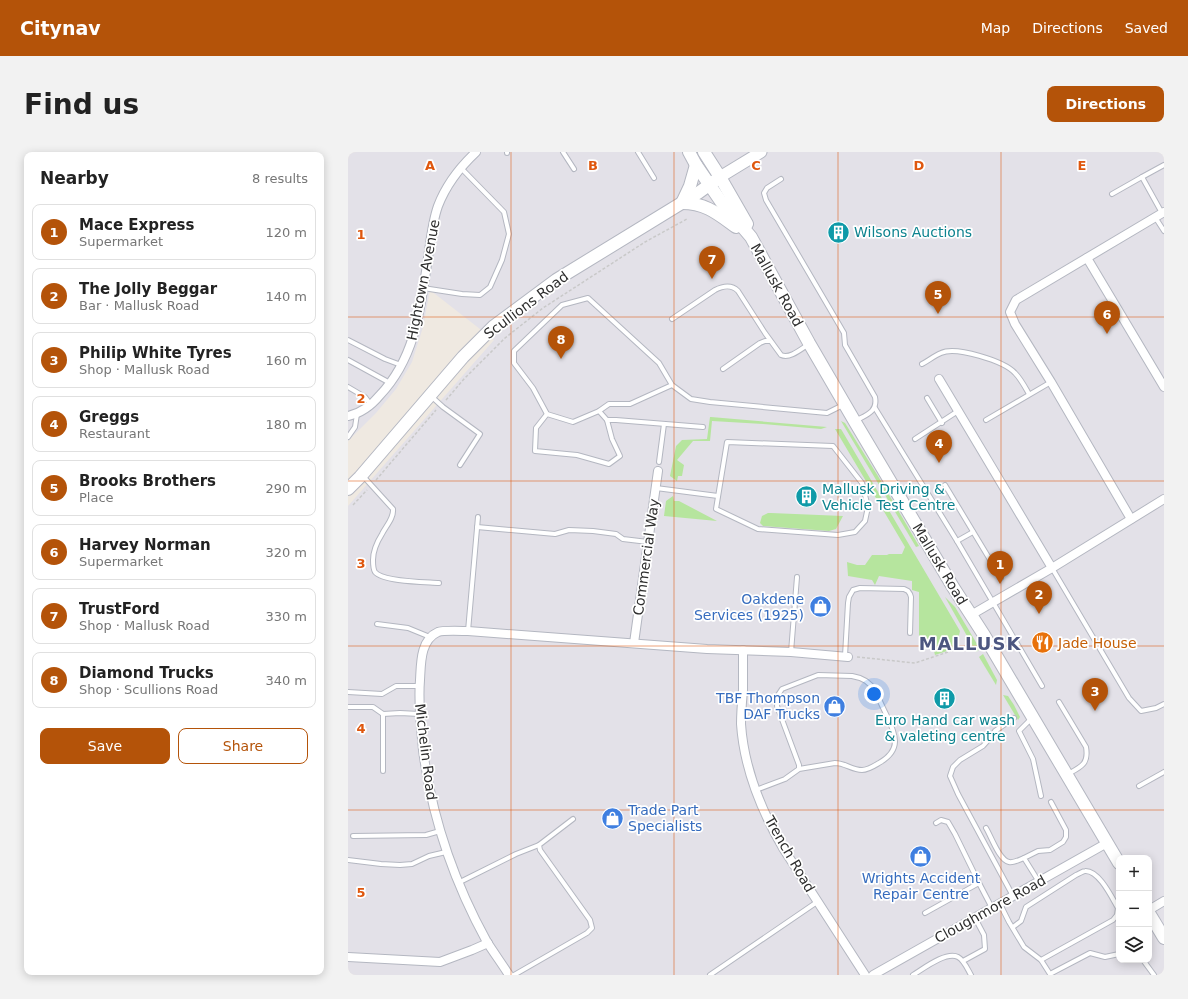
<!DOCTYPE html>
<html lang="en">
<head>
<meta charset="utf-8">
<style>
	:root { --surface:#fff; --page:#f2f2f2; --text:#222; --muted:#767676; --line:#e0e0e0; --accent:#b45309 }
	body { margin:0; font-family:"DejaVu Sans",sans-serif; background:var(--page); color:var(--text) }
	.controls { position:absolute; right:12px; bottom:12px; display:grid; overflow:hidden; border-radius:8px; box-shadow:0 2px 10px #0003 }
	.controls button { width:36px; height:36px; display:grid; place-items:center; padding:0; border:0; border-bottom:1px solid var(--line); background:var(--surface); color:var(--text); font:20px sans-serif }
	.you { position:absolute; left:526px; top:542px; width:14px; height:14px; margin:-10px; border:3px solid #fff; border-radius:50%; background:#1a73e8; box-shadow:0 0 0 6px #1a73e833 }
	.badge { display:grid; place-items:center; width:26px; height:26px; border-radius:50%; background:var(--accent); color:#fff; font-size:13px; font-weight:700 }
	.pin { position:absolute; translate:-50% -33px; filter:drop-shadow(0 1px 2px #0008) }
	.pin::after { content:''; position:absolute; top:21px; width:14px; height:12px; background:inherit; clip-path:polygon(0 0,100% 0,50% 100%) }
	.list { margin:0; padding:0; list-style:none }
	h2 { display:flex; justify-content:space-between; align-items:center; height:52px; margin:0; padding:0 16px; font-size:17px }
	h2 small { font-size:13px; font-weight:400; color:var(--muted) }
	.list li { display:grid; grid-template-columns:26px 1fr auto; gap:12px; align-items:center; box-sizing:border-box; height:56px; margin:0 8px 8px; padding:0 8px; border:1px solid var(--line); border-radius:8px }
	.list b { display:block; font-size:15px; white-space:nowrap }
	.list p { margin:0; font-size:13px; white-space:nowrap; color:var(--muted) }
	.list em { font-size:13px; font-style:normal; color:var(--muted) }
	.actions { display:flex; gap:8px; padding:12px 16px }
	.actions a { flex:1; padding:9px 0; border:1px solid var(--accent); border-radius:8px; text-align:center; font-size:14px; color:var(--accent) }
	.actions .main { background:var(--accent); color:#fff }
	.icon { flex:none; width:22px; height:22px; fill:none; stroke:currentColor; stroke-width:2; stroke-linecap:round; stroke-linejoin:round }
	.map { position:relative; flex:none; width:816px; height:823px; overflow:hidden; border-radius:8px }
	header { display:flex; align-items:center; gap:24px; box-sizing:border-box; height:56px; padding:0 20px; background:var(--accent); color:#fff }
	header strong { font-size:19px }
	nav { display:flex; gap:22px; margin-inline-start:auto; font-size:14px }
	.intro { display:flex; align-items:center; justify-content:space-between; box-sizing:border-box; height:96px; padding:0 24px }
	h1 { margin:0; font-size:28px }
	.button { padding:10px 18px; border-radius:8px; background:var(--accent); color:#fff; font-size:14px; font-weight:700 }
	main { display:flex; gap:24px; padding:0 24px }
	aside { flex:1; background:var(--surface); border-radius:8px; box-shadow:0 2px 10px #0003 }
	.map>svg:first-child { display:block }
	.industrial { fill:#e3e1e8; fill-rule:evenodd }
	.green { fill:#b6e59e }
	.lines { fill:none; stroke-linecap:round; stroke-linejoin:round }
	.service-casing { stroke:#b4b7c1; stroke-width:6 }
	.minor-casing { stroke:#b4b7c1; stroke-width:10 }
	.tertiary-casing { stroke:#b4b7c1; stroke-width:13 }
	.secondary-casing { stroke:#b4b7c1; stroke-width:14 }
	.path { stroke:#c9c9c9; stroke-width:1.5; stroke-dasharray:3 2; stroke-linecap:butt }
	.service { stroke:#fff; stroke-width:4 }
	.minor { stroke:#fff; stroke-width:8 }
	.tertiary { stroke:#fff; stroke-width:11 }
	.secondary { stroke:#fff; stroke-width:12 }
	.grid { fill:none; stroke:#df570e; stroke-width:1; stroke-opacity:0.55 }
	.labels { text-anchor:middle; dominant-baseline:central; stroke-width:3.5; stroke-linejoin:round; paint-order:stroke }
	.culture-label { font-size:14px; fill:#0d838f; stroke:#fff; text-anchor:start }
	.street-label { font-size:14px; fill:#2e2e2e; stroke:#fff }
	.shop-label { font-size:14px; fill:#366cbe; stroke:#fff; text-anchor:end }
	.food-label { font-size:14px; fill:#c56008; stroke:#fff; text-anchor:start }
	.district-label { font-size:18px; font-weight:bold; letter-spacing:1px; fill:#4d5680; stroke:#fff }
	.grid-label { font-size:13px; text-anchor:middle; font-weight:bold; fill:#df570e; stroke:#fff; stroke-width:3.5; stroke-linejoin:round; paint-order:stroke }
</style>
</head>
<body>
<header>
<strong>Citynav</strong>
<nav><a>Map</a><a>Directions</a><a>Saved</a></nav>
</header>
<div class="intro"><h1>Find us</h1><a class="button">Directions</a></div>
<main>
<aside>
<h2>Nearby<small>8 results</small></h2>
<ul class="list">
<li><span class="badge">1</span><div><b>Mace Express</b><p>Supermarket</p></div><em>120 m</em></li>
<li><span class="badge">2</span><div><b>The Jolly Beggar</b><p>Bar · Mallusk Road</p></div><em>140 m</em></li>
<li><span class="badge">3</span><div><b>Philip White Tyres</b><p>Shop · Mallusk Road</p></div><em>160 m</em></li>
<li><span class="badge">4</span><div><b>Greggs</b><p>Restaurant</p></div><em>180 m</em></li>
<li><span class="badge">5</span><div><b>Brooks Brothers</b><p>Place</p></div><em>290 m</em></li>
<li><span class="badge">6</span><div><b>Harvey Norman</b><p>Supermarket</p></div><em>320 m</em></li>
<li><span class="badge">7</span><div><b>TrustFord</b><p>Shop · Mallusk Road</p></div><em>330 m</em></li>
<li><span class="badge">8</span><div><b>Diamond Trucks</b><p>Shop · Scullions Road</p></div><em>340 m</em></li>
</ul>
<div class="actions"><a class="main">Save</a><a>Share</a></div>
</aside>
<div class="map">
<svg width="816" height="823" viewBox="0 0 816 823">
	<rect width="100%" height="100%" fill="#efe9e1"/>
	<path class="industrial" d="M0,0H816V823H0V354L146,188L82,138L75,175L64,210L48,237L28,261L0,289ZM771,706H801V808H771Z"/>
	<g class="green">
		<polygon points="362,265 363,265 479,275 473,277 415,272 364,269 362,289 345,289 329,308 336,313 334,324 330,324 329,329 322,324 328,294 334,288 359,287"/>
		<polygon points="493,269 497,271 530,324 571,394 568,395"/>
		<polygon points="487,277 493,277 612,479 608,496 587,503 585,495 571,496 571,440 564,438 564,429 531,424 527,433 524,428 500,424 499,410 509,413 517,413 524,403 539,403 541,402 554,402 557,395"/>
		<polygon points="325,344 326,349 331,349 369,369 316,364 318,349"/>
		<polygon points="420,361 423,361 495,364 488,377 481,379 415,374 412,371 414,364"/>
		<polygon points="597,445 607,455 632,497 628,500"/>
		<polygon points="635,502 649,528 648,533 631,505"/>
		<polygon points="655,543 660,544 666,553 672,565 670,568"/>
	</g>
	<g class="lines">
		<defs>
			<g id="service">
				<polyline points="159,0 159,1"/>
				<polyline points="215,0 226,17"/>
				<polyline points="290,0 306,26"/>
				<polyline points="794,25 816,13"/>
				<path d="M433,27L419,36L416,41L418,48L496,181L497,193L527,245C530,260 518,263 507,269"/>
				<polyline points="764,42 794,25 814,61"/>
				<polyline points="807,65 816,79"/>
				<polyline points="75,136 114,142 132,143 142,135 154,108 161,82 156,60 113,16"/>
				<path d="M324,167L367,138C375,134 383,132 390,139L417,181L433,203C442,207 453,197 461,192"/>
				<polyline points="0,188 37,207 53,213"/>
				<polyline points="0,208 42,231"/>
				<path d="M574,212C580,209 586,204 593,201C608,194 656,209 667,221C673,227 677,235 681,242"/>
				<polyline points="375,217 412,191 417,189 422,189"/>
				<polyline points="324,233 282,252 261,252 251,259 225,270 199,262 185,236 166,211 166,199 214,153 240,146 311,211 324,233 343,247 362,250 479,261 495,253"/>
				<polyline points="0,235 17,245 23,253"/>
				<polyline points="84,245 95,255 132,282 112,313"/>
				<polyline points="579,246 594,271"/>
				<polyline points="527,256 609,389 694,534"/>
				<polyline points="199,262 188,276 187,299 229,303 261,312 272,304 264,287 259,268 251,259"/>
				<polyline points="259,268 268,268 355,275"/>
				<polyline points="638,268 703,230"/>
				<polyline points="0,285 7,275 9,262"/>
				<polyline points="567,287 610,259"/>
				<polygon points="379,290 485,294 514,331 520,355 517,369 507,380 490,383 410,377 368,357"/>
				<polyline points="311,310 316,272"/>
				<path d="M15,324L45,357C46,366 38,374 34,382C29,390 25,399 25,408C25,412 25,417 27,420C35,430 78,430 91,431"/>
				<polyline points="597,333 653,426"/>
				<polyline points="308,336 370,344"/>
				<polyline points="129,375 207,382 221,378 245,379 268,382 275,387 300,390"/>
				<polyline points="609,389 625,380"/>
				<polyline points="704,416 781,546 793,559 808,556 816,552"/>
				<polyline points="29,472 60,476 82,485"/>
				<polyline points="120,479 130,365"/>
				<polyline points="443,500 449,425"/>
				<polyline points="497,504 500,451 501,445 505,438 512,436 556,437 560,439 562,442 563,445 562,481"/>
				<polyline points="0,540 34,542 48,534 71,534"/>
				<path d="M711,550L738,595C741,612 733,615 720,622"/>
				<polyline points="0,555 25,555 35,562 52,561 71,562"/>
				<polyline points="683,567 671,579 685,607 693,644"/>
				<polyline points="35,619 35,562"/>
				<polyline points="791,634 816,620"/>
				<path d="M408,638L437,627L451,617V613L429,554L430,543L434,537L470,523L504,524L512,526L518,529L526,536C530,545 534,554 539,564C548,583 554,598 531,611C526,614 520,618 514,618C504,618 497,611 487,611L451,617"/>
				<polyline points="588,671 593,668 600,670 607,682 631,731"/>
				<path d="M638,676C643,684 651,708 661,710C666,711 671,708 676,706"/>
				<polyline points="5,684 78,683 92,679"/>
				<polyline points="0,708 33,712 52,713 64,712 81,704 98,700"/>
				<polyline points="691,730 676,706 690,699 702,698 715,690 718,685 718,678 703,650"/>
				<polyline points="110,731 168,702 191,693"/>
				<polyline points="665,744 610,642 602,624 605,615 612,608 635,594 643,585 647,579 666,566"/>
				<path d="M652,752L661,770L676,795L693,808L765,768L769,763L770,756C764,746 751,718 737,719C735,719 731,722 728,723L678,755L673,769L665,775"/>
				<polyline points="577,761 631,731 644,756"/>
				<polyline points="693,808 702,822 742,801 757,805 771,802"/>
				<polyline points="795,808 806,823"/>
				<polyline points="615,809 637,797 636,783 627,766"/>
				<polyline points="166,823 239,781 244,776 242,768 192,698 191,693 225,667"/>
				<polyline points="362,823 469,750"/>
				<path d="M565,823C575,817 598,799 610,805C616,808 620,818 623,823"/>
			</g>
			<g id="minor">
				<polyline points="739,106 816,235"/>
				<polyline points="591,227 704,416"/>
				<path d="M0,264C14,261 23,254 32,243C70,203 73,150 81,99C83,84 85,68 90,54C98,33 112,15 128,0"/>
				<polyline points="783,367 703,230 667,172 662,160 668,148 816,60"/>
				<polyline points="623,463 704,416 816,347"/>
				<polyline points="286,491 310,319"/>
				<path d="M395,498C395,512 395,525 395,538C394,549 393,561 393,572C396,616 413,658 435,696L517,823"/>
				<polyline points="801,758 816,749"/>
				<polyline points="0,805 92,810 124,798 140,791"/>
				<path d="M161,823C154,812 146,801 139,790C106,730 84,666 75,598C73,575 70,552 72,528C73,512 72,488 90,480C95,478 114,479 120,479L359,497L443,500L500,505"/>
				<polyline points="525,823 759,691"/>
			</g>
			<polyline id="tertiary" points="372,25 413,0"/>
			<g id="secondary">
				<polyline points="341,0 348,13 374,51 403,85 461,191 507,270 605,435 636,483 771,711"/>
				<polyline points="356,0 372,25 399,72"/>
				<path d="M334,51C358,51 370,62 388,75"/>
				<polyline points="334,51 342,34 348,13"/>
				<polyline points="0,337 12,325 115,205 146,174 208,128 350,41 372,25"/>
				<polyline points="801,761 816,786"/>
			</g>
		</defs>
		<use href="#service" class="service-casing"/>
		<use href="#minor" class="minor-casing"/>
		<use href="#tertiary" class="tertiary-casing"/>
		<use href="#secondary" class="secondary-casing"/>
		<g class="path">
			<polyline points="98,248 116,227 157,186 195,156 297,90 339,67"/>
			<polyline points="28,328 88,258"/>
			<polyline points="5,353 19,338"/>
			<polyline points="509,505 567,511 621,493"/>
		</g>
		<use href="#service" class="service"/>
		<use href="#minor" class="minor"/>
		<use href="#tertiary" class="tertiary"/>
		<use href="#secondary" class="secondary"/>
	</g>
	<path class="grid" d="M163,0V823M326,0V823M490,0V823M653,0V823M0,165H816M0,329H816M0,494H816M0,658H816"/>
	<defs>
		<symbol id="building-disc" viewBox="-11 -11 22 22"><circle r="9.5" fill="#0f9aa8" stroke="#fff"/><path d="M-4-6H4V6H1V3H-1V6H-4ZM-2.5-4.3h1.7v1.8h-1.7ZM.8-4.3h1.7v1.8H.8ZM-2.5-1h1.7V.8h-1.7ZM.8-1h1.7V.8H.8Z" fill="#fff"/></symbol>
		<symbol id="shop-disc" viewBox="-11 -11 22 22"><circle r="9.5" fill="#3f7fe0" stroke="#fff"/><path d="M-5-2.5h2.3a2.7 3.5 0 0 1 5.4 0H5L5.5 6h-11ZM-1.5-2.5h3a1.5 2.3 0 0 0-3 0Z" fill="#fff"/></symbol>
		<symbol id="restaurant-disc" viewBox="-11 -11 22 22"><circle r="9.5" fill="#e8710a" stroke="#fff"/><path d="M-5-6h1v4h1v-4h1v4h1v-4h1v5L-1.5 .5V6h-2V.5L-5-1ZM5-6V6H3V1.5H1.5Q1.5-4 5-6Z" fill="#fff"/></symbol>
	</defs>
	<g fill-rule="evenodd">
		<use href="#building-disc" x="478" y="68" width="25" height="25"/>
		<use href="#building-disc" x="446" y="332" width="25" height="25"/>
		<use href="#shop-disc" x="460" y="442" width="25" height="25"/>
		<use href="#restaurant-disc" x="682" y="478" width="25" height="25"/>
		<use href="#building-disc" x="584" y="534" width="25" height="25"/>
		<use href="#shop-disc" x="474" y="542" width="25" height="25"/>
		<use href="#shop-disc" x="252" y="654" width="25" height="25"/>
		<use href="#shop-disc" x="560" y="692" width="25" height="25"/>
	</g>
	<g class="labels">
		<g class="culture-label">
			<text x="506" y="80">Wilsons Auctions</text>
			<text x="474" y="337">Mallusk Driving &amp;<tspan x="474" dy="16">Vehicle Test Centre</tspan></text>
			<text x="597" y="568" text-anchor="middle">Euro Hand car wash<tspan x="597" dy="16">&amp; valeting centre</tspan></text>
		</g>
		<g class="street-label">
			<text transform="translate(75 128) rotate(-79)">Hightown Avenue</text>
			<text transform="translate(429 133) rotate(61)">Mallusk Road</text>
			<text transform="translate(178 153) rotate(-37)">Scullions Road</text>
			<text transform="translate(298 405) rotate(-82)">Commercial Way</text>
			<text transform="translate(592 412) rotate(59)">Mallusk Road</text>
			<text transform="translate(78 600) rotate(83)">Michelin Road</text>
			<text transform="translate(442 702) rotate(60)">Trench Road</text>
			<text transform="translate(642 757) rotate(-29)">Cloughmore Road</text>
		</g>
		<g class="shop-label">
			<text x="456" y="447">Oakdene<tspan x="456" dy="16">Services (1925)</tspan></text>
			<text x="472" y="546">TBF Thompson<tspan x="472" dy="16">DAF Trucks</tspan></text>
			<text x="280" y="658" text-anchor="start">Trade Part<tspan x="280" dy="16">Specialists</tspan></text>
			<text x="573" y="726" text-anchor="middle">Wrights Accident<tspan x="573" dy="16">Repair Centre</tspan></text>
		</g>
		<g class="food-label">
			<text x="710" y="491">Jade House</text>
		</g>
		<g class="district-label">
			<text x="622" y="491">MALLUSK</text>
		</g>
	</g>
	<g class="grid-label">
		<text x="82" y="18">A</text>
		<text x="245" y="18">B</text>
		<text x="408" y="18">C</text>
		<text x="571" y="18">D</text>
		<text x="734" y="18">E</text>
		<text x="13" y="87">1</text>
		<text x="13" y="251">2</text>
		<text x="13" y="416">3</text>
		<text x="13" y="581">4</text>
		<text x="13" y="745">5</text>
	</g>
</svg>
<div class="controls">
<button>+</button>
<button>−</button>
<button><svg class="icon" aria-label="layers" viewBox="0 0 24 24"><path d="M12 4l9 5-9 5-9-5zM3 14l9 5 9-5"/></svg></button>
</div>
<div class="you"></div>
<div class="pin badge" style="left:652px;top:432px">1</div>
<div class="pin badge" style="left:691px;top:462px">2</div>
<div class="pin badge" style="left:747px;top:559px">3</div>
<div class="pin badge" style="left:591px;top:311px">4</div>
<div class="pin badge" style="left:590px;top:162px">5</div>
<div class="pin badge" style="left:759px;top:182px">6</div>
<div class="pin badge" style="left:364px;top:127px">7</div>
<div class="pin badge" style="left:213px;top:207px">8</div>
</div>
</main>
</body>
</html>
